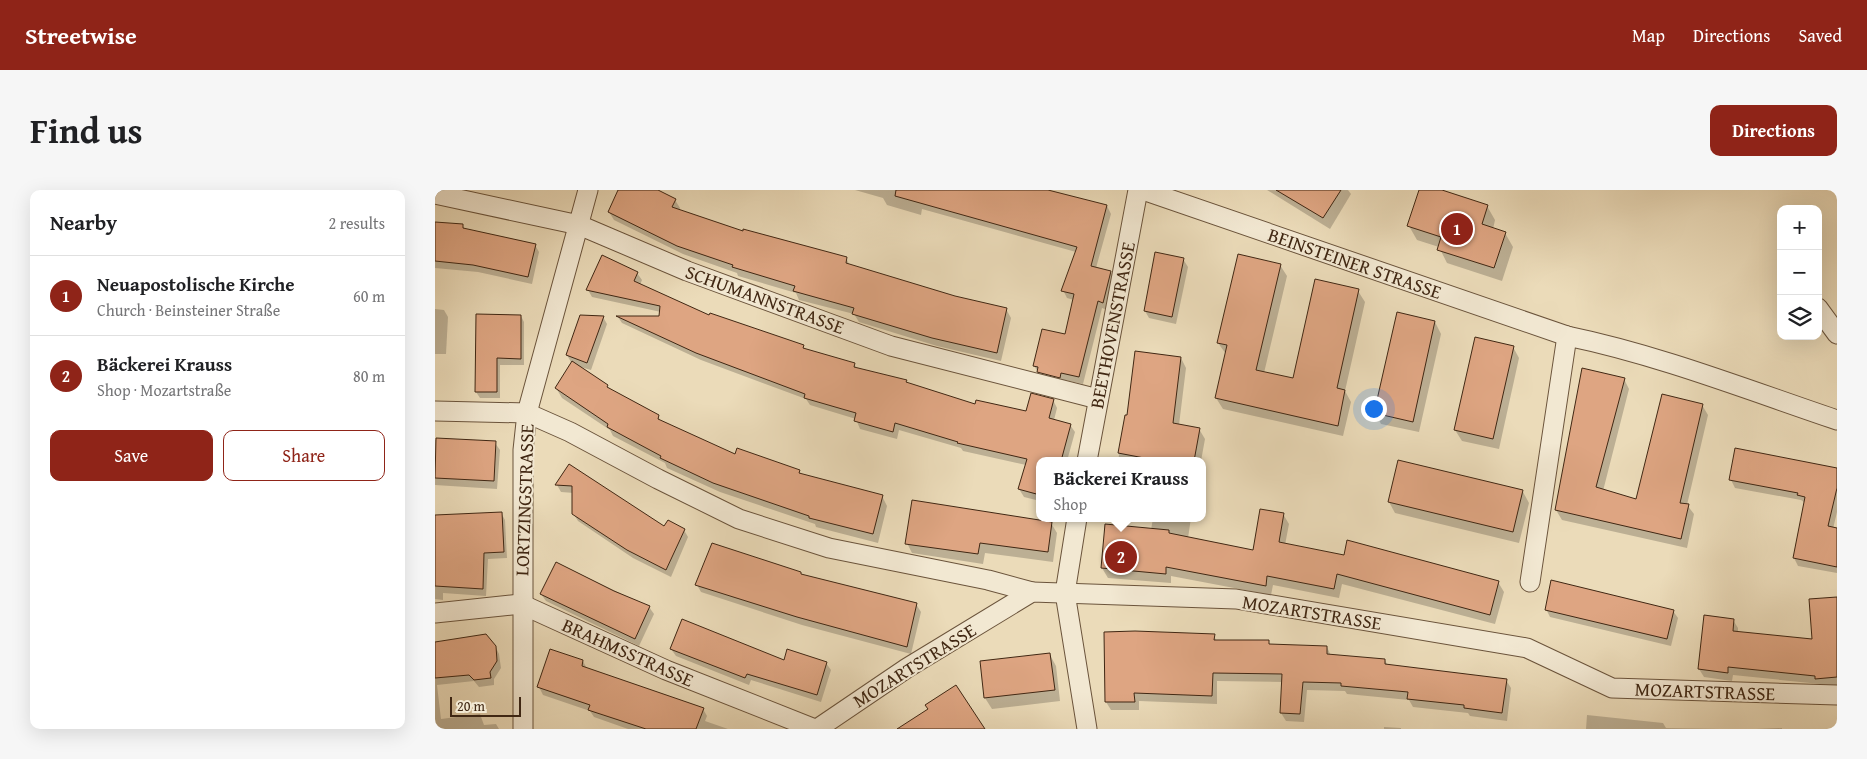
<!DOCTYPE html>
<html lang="en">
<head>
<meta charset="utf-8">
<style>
	:root { --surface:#fff; --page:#f6f6f6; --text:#202124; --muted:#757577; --line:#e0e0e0; --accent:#8f2418 }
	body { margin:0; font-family:"Gentium Book Plus",serif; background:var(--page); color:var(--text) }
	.controls { position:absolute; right:15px; top:15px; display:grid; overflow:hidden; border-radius:10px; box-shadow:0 5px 20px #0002 }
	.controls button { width:45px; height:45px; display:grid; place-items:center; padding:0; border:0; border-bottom:1px solid var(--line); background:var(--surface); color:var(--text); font:25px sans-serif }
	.scale { position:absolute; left:15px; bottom:12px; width:71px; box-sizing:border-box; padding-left:5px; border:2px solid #402713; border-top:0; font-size:14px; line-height:18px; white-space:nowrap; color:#402713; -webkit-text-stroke:4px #f2e8d2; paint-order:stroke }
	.you { position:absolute; left:938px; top:218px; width:18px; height:18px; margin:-12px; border:4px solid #fff; border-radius:50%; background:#1a73e8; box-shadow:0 0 0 8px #1a73e833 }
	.badge { display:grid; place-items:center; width:32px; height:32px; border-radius:50%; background:var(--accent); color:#fff; font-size:16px; font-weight:700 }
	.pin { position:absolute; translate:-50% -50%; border:2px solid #fff; box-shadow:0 1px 5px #0006 }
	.popup { position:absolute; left:601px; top:267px; width:170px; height:65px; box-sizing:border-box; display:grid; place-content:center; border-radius:10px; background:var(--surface); filter:drop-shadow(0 1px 4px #0005); font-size:16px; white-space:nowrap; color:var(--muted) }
	.popup b { font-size:19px; color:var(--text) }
	.popup::after { content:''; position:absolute; left:50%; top:100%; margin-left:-10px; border:10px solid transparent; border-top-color:var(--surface) }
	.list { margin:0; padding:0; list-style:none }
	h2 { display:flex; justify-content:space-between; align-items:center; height:65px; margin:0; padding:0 20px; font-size:21px }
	h2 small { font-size:16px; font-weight:400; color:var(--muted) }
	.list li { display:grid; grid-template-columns:32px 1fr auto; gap:15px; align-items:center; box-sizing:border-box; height:80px; padding:0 20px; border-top:1px solid var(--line) }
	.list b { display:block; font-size:19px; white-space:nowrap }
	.list p { margin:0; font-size:16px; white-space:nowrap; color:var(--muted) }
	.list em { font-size:16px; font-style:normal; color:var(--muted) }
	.actions { display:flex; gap:10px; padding:15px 20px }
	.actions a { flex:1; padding:11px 0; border:1px solid var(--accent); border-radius:10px; text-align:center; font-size:18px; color:var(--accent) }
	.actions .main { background:var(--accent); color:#fff }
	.icon { flex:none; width:28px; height:28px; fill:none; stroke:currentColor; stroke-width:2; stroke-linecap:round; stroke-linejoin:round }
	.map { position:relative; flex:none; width:1402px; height:539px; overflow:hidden; border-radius:10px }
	header { display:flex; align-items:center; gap:30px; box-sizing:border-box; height:70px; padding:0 25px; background:var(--accent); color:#fff }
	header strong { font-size:24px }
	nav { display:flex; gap:28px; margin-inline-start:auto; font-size:18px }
	.intro { display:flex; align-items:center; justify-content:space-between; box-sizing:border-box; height:120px; padding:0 30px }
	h1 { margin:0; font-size:35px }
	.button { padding:12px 22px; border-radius:10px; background:var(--accent); color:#fff; font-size:18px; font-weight:700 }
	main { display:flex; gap:30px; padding:0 30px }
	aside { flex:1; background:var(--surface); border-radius:10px; box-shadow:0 5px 20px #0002 }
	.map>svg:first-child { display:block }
	.shadow { fill:#0003 }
	.building { fill:#dea582; stroke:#402713 }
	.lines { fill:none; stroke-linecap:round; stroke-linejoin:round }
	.street-casing { stroke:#6b543c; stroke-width:21 }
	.street { stroke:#f2e8d2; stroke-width:19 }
	.labels { text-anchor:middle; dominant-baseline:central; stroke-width:4; stroke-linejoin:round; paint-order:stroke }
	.street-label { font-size:19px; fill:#402713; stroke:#f2e8d2 }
</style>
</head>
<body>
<header>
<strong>Streetwise</strong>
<nav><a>Map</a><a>Directions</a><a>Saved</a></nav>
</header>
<div class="intro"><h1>Find us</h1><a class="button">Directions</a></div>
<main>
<aside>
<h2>Nearby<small>2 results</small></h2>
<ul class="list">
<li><span class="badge">1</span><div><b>Neuapostolische Kirche</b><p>Church · Beinsteiner Straße</p></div><em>60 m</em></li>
<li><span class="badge">2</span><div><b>Bäckerei Krauss</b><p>Shop · Mozartstraße</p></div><em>80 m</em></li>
</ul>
<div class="actions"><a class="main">Save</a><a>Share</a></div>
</aside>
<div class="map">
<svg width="1402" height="539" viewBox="0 0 1402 539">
	<rect width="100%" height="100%" fill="#ebdbb9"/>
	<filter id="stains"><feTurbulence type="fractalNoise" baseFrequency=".004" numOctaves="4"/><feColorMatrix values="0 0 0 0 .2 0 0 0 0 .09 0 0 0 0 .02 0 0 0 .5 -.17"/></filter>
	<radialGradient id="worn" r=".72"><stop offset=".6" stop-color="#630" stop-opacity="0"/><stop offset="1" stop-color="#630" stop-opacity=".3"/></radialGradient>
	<g class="shadow">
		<polygon points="185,0 220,0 240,10 245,18 244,21 309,43 411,68 415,76 520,108 571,119 576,128 566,171 502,156 424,132 419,124 364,110 361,103 303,86 302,83 248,64 179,30 174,22"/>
		<polygon points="420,0 613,0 672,16 676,24 661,78 676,82 680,90 672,120 667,118 648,194 630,190 629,195 608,189 599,176 631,146 639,110 632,108 628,100 641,62 487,19 486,25 452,15 448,8"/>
		<polygon points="832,0 913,0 916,4 895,39"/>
		<polygon points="986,0 1003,0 1052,16 1060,30 1058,39 1070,43 1078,57 1067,91 1012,73 1004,57 982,50 974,36"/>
		<polygon points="0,33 27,35 30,40 100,55 104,62 97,94 43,82 0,78"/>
		<polygon points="748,69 753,77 741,134 714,128 710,121"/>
		<polygon points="845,75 852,86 829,183 858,189 923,101 930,112 910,201 916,212 908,246 788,219 781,208 791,164 783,153"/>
		<polygon points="202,83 207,90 205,95 275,127 368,156 370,160 419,174 422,179 471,191 472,194 541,215 592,222 618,210 622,218 619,230 635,235 640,242 632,271 605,271 605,311 589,307 584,299 591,275 528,261 526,258 464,240 462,249 425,239 421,229 375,215 371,209 266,170 187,133 183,127 225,128 226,122 157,107 153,100"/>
		<polygon points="0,119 9,120 13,127 11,164 0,164"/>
		<polygon points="86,126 89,132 89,175 65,175 65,208 45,208 41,202"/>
		<polygon points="168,127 172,134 156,180 142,176 172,196 175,200 223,226 226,232 301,266 364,281 367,285 447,306 452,316 443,353 381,337 380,334 285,302 232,278 230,273 178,246 175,240 127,208 121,198 137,174 132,165"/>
		<polygon points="1000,132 1006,144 984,242 946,234 940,222"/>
		<polygon points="1078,157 1084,168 1064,259 1027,251 1020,240"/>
		<polygon points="746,168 751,178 744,235 764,239 770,249 766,271 683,271 691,226"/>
		<polygon points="1189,189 1194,199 1168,301 1202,311 1267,215 1273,225 1252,315 1259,324 1252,358 1127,330 1121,320"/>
		<polygon points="0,250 60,253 65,260 62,299 0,295"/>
		<polygon points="964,271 1088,302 1094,313 1084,353 960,323 954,312"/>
		<polygon points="134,276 230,338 249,340 253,347 236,387 198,368 143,331 138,323 139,303 126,302 122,295"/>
		<polygon points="1402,280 1402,322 1398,339 1402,339 1402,383 1363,376 1359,368 1370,313 1366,310 1300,298 1296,290"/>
		<polygon points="66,323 70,330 72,368 53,369 51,406 8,403 8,410 0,409 0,327"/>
		<polygon points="848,324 854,334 850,355 1063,392 1069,402 1060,434 907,394 904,408 838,395 836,405 736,386 736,393 673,388 667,378 716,340 718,328 756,328 753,348 819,361"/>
		<polygon points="616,333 622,343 618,372 550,363 548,374 477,363 472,353"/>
		<polygon points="122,373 214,417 219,424 204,456 111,411 106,404"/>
		<polygon points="367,386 481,414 486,422 476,464 367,435 266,402 262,395"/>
		<polygon points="1402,408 1402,495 1386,497 1385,494 1298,485 1297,491 1269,487 1264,479 1298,430 1303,438 1303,443 1379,451"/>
		<polygon points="1111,419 1238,421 1243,428 1236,456 1115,427"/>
		<polygon points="670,443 779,446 782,452 833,451 835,456 892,457 896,466 950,470 953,476 1071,490 1076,498 1072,531 1035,526 1033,523 978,517 974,510 912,504 910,501 872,500 869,532 851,531 846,523 848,492 782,491 782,514 704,511 704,520 676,520 671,512"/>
		<polygon points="0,453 60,456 64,464 66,478 59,489 59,495 44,497 39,491 2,495 6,529 45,524 49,535 61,534 64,539 0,539"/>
		<polygon points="236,459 350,471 391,473 396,480 386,512 316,490 314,495 241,466"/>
		<polygon points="615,465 621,476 625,511 557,519 550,508 546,473"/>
		<polygon points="148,471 152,479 268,519 272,526 270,531 293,539 193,539 159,527 155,521 108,505 104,497"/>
		<polygon points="1152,525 1228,533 1231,538 1285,539 1151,539"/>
		<polygon points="949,537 966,538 966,539 949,539"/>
		<polygon points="1347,538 1347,539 1321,539"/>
	</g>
	<g class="building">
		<polygon points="183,0 223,0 241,9 237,17 308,41 308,39 412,67 411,73 520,106 572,118 562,163 497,148 417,124 419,118 358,101 360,96 297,77 298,75 242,56 173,22"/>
		<polygon points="461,0 613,0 672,15 656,76 676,81 668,113 663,111 644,187 626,183 625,188 602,182 603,177 598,176 607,139 630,144 639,104 626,101 642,57 460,6"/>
		<polygon points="841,0 906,0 888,28"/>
		<polygon points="984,0 1007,0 1053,15 1047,34 1071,42 1059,78 1002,60 1006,47 972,36"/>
		<polygon points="0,32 28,34 28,38 101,54 93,87 38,75 0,71"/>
		<polygon points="720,62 749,68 737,127 709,121"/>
		<polygon points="803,64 846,74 821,180 858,188 880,89 924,99 902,198 910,200 903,236 780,208 792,155 782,153"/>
		<polygon points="167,65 203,82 199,91 274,125 275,123 369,155 368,158 420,173 419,177 472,190 471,192 540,214 541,210 591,221 596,203 619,209 614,228 636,234 626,271 605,271 605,305 583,299 592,269 522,253 523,252 460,233 458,242 419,231 421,223 369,208 370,204 261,163 181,126 224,126 225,116 151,100"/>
		<polygon points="962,122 1000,131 978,232 939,223"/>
		<polygon points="41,124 86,125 86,169 62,168 62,202 40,202"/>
		<polygon points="145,125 169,126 152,173 131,165"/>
		<polygon points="1040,147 1079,156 1058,249 1019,240"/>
		<polygon points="700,161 746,167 738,233 765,238 759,271 725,271 683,263 690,225 692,225"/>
		<polygon points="137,171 173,195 172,197 224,225 223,229 300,264 302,258 365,280 364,283 448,305 438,344 374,328 374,326 278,293 225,268 226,266 172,237 173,234 120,198"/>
		<polygon points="1147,178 1190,188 1161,297 1201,309 1227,204 1268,214 1245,313 1254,314 1246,349 1120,320"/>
		<polygon points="1,248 61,251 59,291 0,288"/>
		<polygon points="1300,258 1402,278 1402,298 1393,336 1402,338 1402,377 1358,368 1370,307 1362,305 1363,303 1294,290"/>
		<polygon points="963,270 1088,300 1078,342 953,312"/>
		<polygon points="134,274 229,336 233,330 250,339 231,380 192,360 137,324 137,296 120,295"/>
		<polygon points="477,310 617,332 613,362 545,353 543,364 470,354"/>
		<polygon points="825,319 849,323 844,352 909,365 912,350 1064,391 1055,425 902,384 899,399 832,386 831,396 731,377 731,384 666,378 670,334 734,340 734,343 818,360"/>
		<polygon points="67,322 69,362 49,363 48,399 0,396 0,325"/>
		<polygon points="277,353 366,382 366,384 482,413 472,457 362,427 260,395"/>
		<polygon points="121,372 179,401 215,416 200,449 105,404"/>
		<polygon points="1116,390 1239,420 1232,449 1110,420"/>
		<polygon points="1402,407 1402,487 1380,489 1380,486 1293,477 1293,483 1263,479 1269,425 1299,429 1298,441 1377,449 1374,409"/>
		<polygon points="247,429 349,470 352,459 392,472 382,505 312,484 310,488 235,459"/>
		<polygon points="700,441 780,444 779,450 834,450 834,454 892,456 892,464 950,469 950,474 1072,489 1067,523 1029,518 1029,515 972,509 973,502 906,496 906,493 868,492 865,524 845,523 847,484 778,483 777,506 699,503 700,512 670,512 669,442"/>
		<polygon points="51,444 61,456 62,471 55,482 56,488 39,490 34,485 0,488 0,452"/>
		<polygon points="115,459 148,470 147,476 269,518 261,539 211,539 153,520 155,515 102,497"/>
		<polygon points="615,463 620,500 549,508 545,471"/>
		<polygon points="521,495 550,539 462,539 493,519 490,515"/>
	</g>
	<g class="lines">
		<defs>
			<g id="street">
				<path d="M708,0L1132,146C1224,165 1313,200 1402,230"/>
				<polyline points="0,4 144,35 252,81 456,156 663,209"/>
				<polyline points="1383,118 1402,144"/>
				<polyline points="0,221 92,223 135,242 223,289 304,329 394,358 553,390 597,402"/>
				<polyline points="652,271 703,0"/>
				<polyline points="642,328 630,403 652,539"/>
				<polyline points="1095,392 1132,146"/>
				<polyline points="0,423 86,414 231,480 380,539"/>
				<polyline points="88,539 88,260 92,223 153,0"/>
				<polyline points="382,539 472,478 597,402 801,409 1092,458 1177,498 1402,505"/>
			</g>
		</defs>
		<use href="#street" class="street-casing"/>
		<use href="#street" class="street"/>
	</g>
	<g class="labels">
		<g class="street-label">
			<text transform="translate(920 73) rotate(19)">BEINSTEINER STRASSE</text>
			<text transform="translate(330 109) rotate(20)">SCHUMANNSTRASSE</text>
			<text transform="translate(677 135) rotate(-79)">BEETHOVENSTRASSE</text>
			<text transform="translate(89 310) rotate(-88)">LORTZINGSTRASSE</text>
			<text transform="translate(877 422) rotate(9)">MOZARTSTRASSE</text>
			<text transform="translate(193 462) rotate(24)">BRAHMSSTRASSE</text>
			<text transform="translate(479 475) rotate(-32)">MOZARTSTRASSE</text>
			<text transform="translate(1270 501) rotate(2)">MOZARTSTRASSE</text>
		</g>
	</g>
	<rect width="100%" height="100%" filter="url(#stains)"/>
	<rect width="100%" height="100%" fill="url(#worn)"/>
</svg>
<div class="controls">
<button>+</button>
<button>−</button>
<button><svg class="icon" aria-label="layers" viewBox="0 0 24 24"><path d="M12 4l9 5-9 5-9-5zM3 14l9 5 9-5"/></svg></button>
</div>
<div class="scale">20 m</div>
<div class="you"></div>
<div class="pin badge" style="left:1022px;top:39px">1</div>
<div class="pin badge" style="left:686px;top:367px">2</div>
<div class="popup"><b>Bäckerei Krauss</b>Shop</div>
</div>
</main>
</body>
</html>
